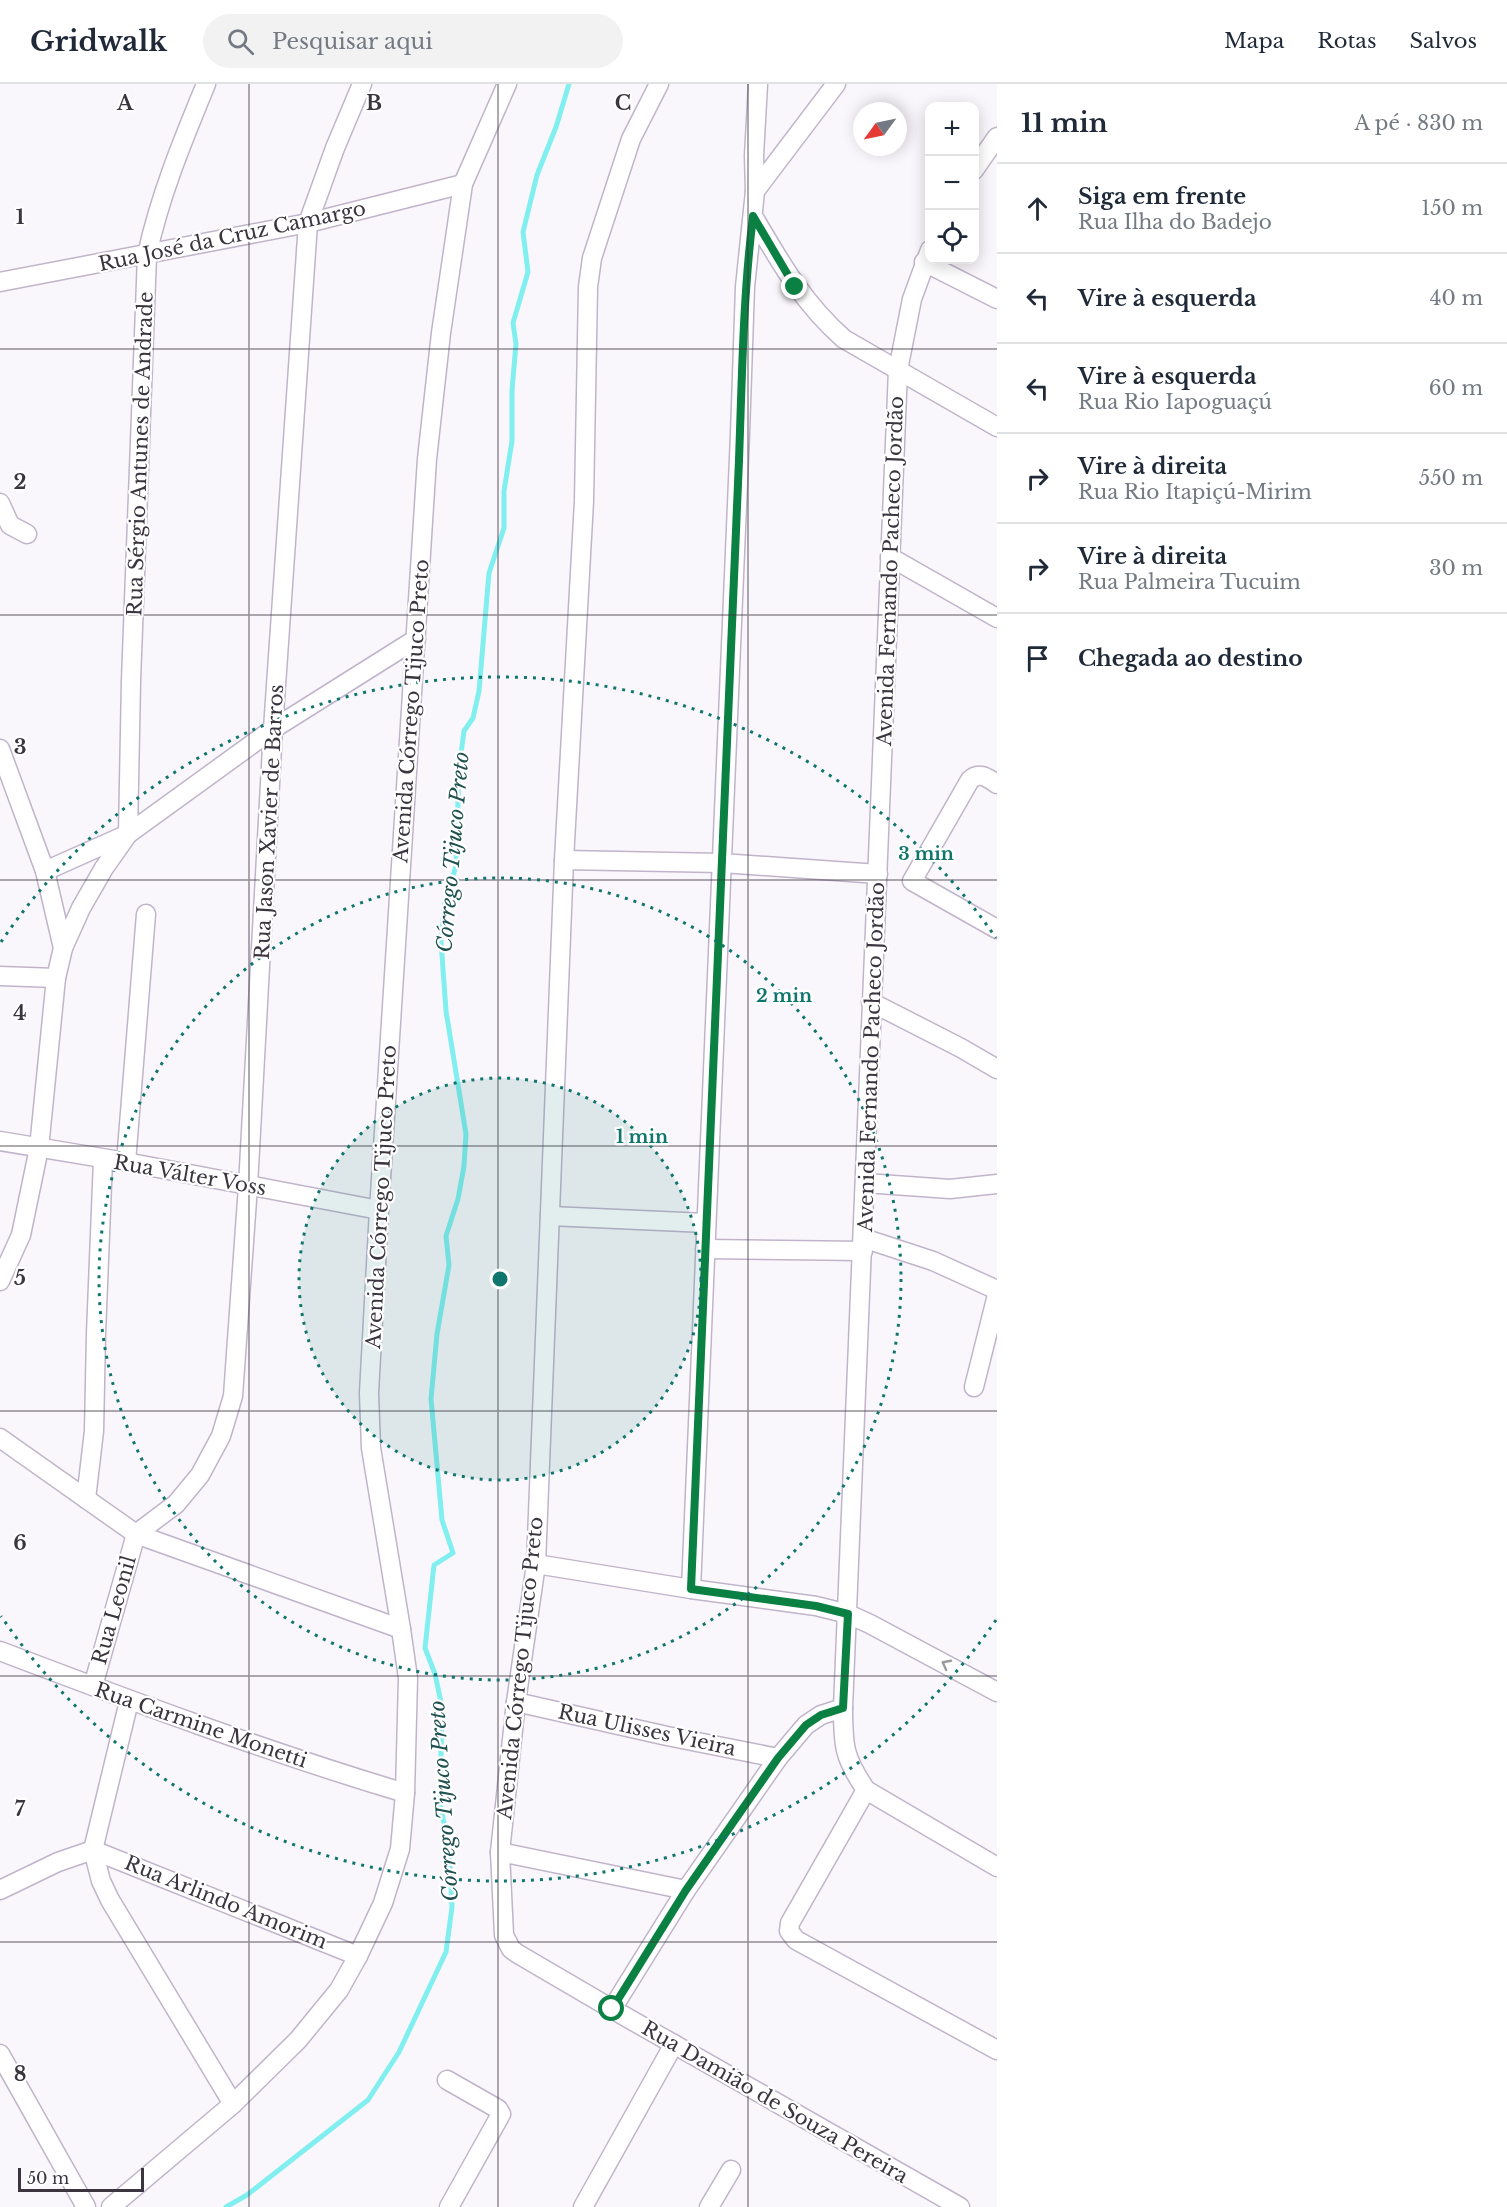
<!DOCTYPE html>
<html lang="pt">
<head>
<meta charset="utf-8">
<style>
	:root { --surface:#fff; --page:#f2f2f3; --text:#1f2937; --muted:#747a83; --line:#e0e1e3 }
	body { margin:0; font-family:"Libre Baskerville",serif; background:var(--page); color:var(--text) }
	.controls { position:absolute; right:18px; top:18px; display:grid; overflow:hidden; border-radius:12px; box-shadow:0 3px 15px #0003 }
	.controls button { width:54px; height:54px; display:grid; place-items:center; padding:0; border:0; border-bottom:2px solid var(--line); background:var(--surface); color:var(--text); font:30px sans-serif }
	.compass { position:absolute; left:853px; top:18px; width:54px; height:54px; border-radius:50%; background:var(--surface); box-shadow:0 3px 15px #0003; rotate:237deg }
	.scale { position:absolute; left:18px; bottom:15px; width:126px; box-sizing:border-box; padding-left:6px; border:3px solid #3a353e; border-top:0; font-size:16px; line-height:21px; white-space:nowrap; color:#3a353e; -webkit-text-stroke:4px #fff; paint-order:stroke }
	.stop { position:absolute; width:18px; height:18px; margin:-14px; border:4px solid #0b8043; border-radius:50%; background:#fff }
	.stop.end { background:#0b8043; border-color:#fff; box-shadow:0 2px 6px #0008 }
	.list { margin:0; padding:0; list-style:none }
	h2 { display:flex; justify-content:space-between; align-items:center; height:78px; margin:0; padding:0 24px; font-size:26px }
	h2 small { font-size:20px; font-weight:400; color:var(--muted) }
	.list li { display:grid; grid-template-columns:39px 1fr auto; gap:18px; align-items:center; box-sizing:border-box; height:90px; padding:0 24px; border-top:2px solid var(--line) }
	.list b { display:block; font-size:22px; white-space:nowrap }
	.list p { margin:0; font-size:20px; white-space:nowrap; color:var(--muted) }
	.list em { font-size:20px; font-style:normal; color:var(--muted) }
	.icon { flex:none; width:33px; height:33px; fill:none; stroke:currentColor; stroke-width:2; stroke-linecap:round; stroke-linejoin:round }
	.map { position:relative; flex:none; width:997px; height:2123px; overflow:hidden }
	header { display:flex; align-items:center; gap:36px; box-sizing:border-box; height:84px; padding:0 30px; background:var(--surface); border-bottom:2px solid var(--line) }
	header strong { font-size:28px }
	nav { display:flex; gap:33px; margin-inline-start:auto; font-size:21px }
	.search { width:420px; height:54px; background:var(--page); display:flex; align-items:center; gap:15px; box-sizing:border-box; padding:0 21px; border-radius:33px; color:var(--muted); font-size:22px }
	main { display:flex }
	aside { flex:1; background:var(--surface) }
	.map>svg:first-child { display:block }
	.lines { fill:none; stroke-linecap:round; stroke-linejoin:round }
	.stream { stroke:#81eff0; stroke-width:5 }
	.minor-casing { stroke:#c0b4cb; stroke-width:21 }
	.minor { stroke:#fff; stroke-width:18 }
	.oneway { stroke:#9c9a9e }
	.route { stroke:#0b8043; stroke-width:8 }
	.grid { fill:none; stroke:#3a353e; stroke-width:1.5; stroke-opacity:0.55 }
	.ring { fill:none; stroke:#0f766e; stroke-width:3; stroke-dasharray:3 6 }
	.labels { text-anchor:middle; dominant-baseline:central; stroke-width:4.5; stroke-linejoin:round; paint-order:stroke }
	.street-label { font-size:20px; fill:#3a353e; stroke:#fff }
	.water-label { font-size:21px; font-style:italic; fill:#205151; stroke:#fff }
	.grid-label { font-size:20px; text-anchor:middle; font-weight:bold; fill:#3a353e; stroke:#fff; stroke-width:4.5; stroke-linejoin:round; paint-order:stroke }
	.centre { fill:#0f766e; stroke:#fff; stroke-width:3 }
	.ring-label { font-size:18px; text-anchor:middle; font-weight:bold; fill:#0f766e; stroke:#fff; stroke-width:4.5; stroke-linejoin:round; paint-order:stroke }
</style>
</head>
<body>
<header>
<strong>Gridwalk</strong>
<div class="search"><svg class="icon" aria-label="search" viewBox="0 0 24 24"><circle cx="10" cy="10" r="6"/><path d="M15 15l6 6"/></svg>Pesquisar aqui</div>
<nav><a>Mapa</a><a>Rotas</a><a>Salvos</a></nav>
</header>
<main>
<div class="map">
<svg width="997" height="2123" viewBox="0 0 997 2123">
	<rect width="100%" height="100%" fill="#faf7fc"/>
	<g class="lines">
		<polyline class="stream" points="226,2123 247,2111 368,2016 399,1968 446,1868 452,1823 449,1763 440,1720 442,1623 435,1590 425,1564 434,1481 453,1469 442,1436 431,1315 437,1250 449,1181 446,1152 458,1115 464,1082 466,1050 446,927 441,857 445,817 456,782 459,685 464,647 473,634 479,607 489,489 504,444 504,407 512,357 512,306 516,260 513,239 528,188 523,148 537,91 556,43 569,0"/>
		<defs>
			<g id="minor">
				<polyline points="659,0 631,55 592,174 588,203 584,417 564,776 536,1480 516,1618 500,1768 504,1851 511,1865 518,1870 612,1925 960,2123"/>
				<polyline points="974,86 997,53"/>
				<polyline points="755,107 836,0"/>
				<path d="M753,132C780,178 803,219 844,255L997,343"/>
				<path d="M930,166L912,215L898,286L843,1624C843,1662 844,1674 866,1706L997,1783"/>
				<polyline points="924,178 997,215"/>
				<polyline points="0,198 308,139 463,100"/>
				<polyline points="0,419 10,441 27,450"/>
				<polyline points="890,473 997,534"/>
				<polyline points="0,665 45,787 63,864 56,894 39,1064 21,1151 0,1197"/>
				<path d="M997,700C988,694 979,687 970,696L912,797L997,845"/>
				<polyline points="564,776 722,779 878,790"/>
				<polyline points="45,787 128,750 273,645 416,555"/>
				<path d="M63,864L81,824L104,784L128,750L131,597L147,171C160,111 183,56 206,0"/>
				<polyline points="0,892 56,894"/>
				<polyline points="871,918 961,964 997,985"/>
				<polyline points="0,1057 126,1078 379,1126"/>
				<polyline points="126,1078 146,830"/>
				<polyline points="865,1099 950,1105 997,1100"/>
				<polyline points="550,1132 706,1139"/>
				<polyline points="863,1154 933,1177 997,1206"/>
				<polyline points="705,1165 863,1167"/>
				<polyline points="974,1303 997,1211"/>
				<polyline points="0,1354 136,1450 401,1545"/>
				<polyline points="86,1415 94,1347 96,1250 103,1076"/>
				<polyline points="536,1480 691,1505 816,1522 848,1530 870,1540 997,1608"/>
				<polyline points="691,1505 740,350 745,203 755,107 754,72 758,0"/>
				<path d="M0,1567C134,1618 268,1668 405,1709"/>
				<polyline points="93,1602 136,1450 176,1420 200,1391 221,1352 233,1312 248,1102 273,645 308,139 335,64 362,0"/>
				<polyline points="516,1618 667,1652 778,1674"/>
				<polyline points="866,1706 790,1839 789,1847 796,1856 997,1966"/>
				<polyline points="93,1766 101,1797 110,1816 233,2020"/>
				<polyline points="93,1766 358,1872"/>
				<polyline points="500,1768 686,1806"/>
				<polyline points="0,1806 58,1778 93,1766 129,1617"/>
				<polyline points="612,1925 686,1806 778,1674 806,1641 821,1631 843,1624"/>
				<polyline points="0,1970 86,2123"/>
				<polyline points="447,1996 498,2025 501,2030 449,2123"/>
				<polyline points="111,2123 233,2020 298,1956 339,1906 358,1872 383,1819 400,1765 405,1709 408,1594 401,1545 371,1364 369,1309 379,1126 427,375 441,249 463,100 507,0"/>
				<polyline points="583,2123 674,1960"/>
				<polyline points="709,2123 731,2086"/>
			</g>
		</defs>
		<use href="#minor" class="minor-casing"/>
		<use href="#minor" class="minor"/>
	</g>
	<defs><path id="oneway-chevron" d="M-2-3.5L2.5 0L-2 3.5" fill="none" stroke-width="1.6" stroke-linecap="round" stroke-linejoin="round" transform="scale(1.5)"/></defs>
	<use class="oneway" href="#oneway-chevron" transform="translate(946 1580) rotate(-152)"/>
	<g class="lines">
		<path class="route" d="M612,1925L686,1806L778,1674L806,1641L821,1631L843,1624L848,1530L816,1522L691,1505L739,376C742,294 743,213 753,132L795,203"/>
	</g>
	<path class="grid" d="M249,0V2123M498,0V2123M748,0V2123M0,265H997M0,531H997M0,796H997M0,1062H997M0,1327H997M0,1592H997M0,1858H997"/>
	<circle cx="500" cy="1195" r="201" fill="#0f766e" fill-opacity=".12"/>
	<g class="ring">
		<circle cx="500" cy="1195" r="201"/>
		<circle cx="500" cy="1195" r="401"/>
		<path d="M996 1536A602 602 0 0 1 1 1532M1 858A602 602 0 0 1 996 854"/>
	</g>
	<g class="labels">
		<g class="street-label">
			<text transform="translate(232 152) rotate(-12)">Rua José da Cruz Camargo</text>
			<text transform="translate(140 370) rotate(-88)">Rua Sérgio Antunes de Andrade</text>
			<text transform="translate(890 487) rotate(-88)">Avenida Fernando Pacheco Jordão</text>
			<text transform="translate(411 627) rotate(-86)">Avenida Córrego Tijuco Preto</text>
			<text transform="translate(269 738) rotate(-87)">Rua Jason Xavier de Barros</text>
			<text transform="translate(871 973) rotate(-88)">Avenida Fernando Pacheco Jordão</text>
			<text transform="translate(190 1091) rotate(10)">Rua Válter Voss</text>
			<text transform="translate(381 1113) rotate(-87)">Avenida Córrego Tijuco Preto</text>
			<text transform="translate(114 1526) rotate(-74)">Rua Leonil</text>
			<text transform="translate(520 1584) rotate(-84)">Avenida Córrego Tijuco Preto</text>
			<text transform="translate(201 1641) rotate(19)">Rua Carmine Monetti</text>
			<text transform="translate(647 1646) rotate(12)">Rua Ulisses Vieira</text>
			<text transform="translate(226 1818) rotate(22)">Rua Arlindo Amorim</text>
			<text transform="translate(775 2018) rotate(30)">Rua Damião de Souza Pereira</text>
		</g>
		<g class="water-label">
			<text transform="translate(453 768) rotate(-85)">Córrego Tijuco Preto</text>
			<text transform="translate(444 1717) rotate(-94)">Córrego Tijuco Preto</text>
		</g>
	</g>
	<g class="grid-label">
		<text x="125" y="26">A</text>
		<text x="374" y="26">B</text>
		<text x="623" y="26">C</text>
		<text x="20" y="140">1</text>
		<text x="20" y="405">2</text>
		<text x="20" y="670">3</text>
		<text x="20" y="936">4</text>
		<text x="20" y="1201">5</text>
		<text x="20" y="1466">6</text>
		<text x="20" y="1732">7</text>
		<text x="20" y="1997">8</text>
	</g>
	<circle cx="500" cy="1195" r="9" class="centre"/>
	<g class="ring-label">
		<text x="926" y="776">3 min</text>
		<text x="784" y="918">2 min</text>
		<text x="642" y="1059">1 min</text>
	</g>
</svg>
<div class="controls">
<button>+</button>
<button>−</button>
<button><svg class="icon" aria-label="locate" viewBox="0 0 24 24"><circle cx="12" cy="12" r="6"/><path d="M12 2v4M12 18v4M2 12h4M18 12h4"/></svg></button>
</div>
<svg class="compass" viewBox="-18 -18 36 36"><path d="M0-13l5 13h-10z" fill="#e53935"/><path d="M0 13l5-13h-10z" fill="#747a83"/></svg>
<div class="scale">50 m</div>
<div class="stop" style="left:612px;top:1925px"></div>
<div class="stop end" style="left:795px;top:203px"></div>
</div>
<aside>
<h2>11 min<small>A pé · 830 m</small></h2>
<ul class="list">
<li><svg class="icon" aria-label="ahead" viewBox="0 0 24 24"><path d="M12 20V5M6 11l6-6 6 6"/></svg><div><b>Siga em frente</b><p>Rua Ilha do Badejo</p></div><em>150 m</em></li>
<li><svg class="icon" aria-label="left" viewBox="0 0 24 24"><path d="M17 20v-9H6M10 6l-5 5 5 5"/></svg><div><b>Vire à esquerda</b></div><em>40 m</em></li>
<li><svg class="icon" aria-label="left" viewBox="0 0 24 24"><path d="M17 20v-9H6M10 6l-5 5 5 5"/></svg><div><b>Vire à esquerda</b><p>Rua Rio Iapoguaçú</p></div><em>60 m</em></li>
<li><svg class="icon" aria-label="right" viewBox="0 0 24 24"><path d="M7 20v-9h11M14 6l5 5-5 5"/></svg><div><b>Vire à direita</b><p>Rua Rio Itapiçú-Mirim</p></div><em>550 m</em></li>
<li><svg class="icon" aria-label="right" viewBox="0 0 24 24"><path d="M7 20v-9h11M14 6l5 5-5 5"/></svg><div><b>Vire à direita</b><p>Rua Palmeira Tucuim</p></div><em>30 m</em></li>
<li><svg class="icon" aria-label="arrive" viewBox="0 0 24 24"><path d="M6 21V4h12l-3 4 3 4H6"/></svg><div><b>Chegada ao destino</b></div></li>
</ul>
</aside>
</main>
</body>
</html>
